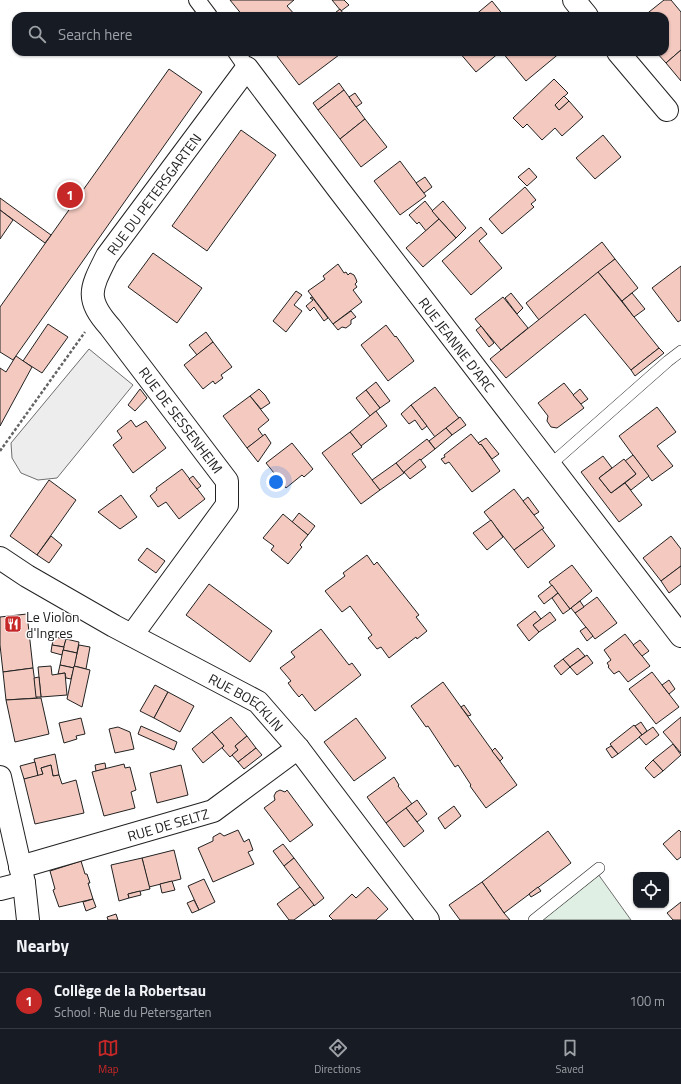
<!DOCTYPE html>
<html lang="en">
<head>
<meta charset="utf-8">
<style>
	:root { --surface:#171b24; --page:#242831; --text:#f1f3f6; --muted:#9ea1a6; --line:#363941; --accent:#c62828 }
	body { margin:0; font-family:"Titillium Web",sans-serif; background:var(--page); color:var(--text) }
	.controls { position:absolute; right:12px; bottom:12px; display:grid; overflow:hidden; border-radius:8px; box-shadow:0 1px 3px #0004 }
	.controls button { width:36px; height:36px; display:grid; place-items:center; padding:0; border:0; border-bottom:1px solid var(--line); background:var(--surface); color:var(--text); font:20px sans-serif }
	.you { position:absolute; left:276px; top:482px; width:14px; height:14px; margin:-10px; border:3px solid #fff; border-radius:50%; background:#1a73e8; box-shadow:0 0 0 6px #1a73e833 }
	.badge { display:grid; place-items:center; width:26px; height:26px; border-radius:50%; background:var(--accent); color:#fff; font-size:13px; font-weight:700 }
	.pin { position:absolute; translate:-50% -50%; border:2px solid #fff; box-shadow:0 1px 4px #0006 }
	.list { margin:0; padding:0; list-style:none }
	h2 { display:flex; justify-content:space-between; align-items:center; height:52px; margin:0; padding:0 16px; font-size:17px }
	h2 small { font-size:13px; font-weight:400; color:var(--muted) }
	.list li { display:grid; grid-template-columns:26px 1fr auto; gap:12px; align-items:center; box-sizing:border-box; height:56px; padding:0 16px; border-top:1px solid var(--line) }
	.list b { display:block; font-size:15px; white-space:nowrap }
	.list p { margin:0; font-size:13px; white-space:nowrap; color:var(--muted) }
	.list em { font-size:13px; font-style:normal; color:var(--muted) }
	.icon { flex:none; width:22px; height:22px; fill:none; stroke:currentColor; stroke-width:2; stroke-linecap:round; stroke-linejoin:round }
	.map { position:relative; flex:none; width:681px; height:920px; overflow:hidden }
	.search { position:absolute; background:var(--surface); box-shadow:0 1px 3px #0004; left:12px; right:12px; top:12px; height:44px; display:flex; align-items:center; gap:10px; box-sizing:border-box; padding:0 14px; border-radius:12px; color:var(--muted); font-size:15px }
	.sheet { height:108px; background:var(--surface) }
	nav { display:flex; justify-content:space-around; align-items:center; box-sizing:border-box; height:56px; border-top:1px solid var(--line); background:var(--surface); font-size:11px; color:var(--muted) }
	nav a { display:grid; justify-items:center; gap:2px }
	nav .on { color:var(--accent) }
	.map>svg:first-child { display:block }
	.green { fill:#e0efe3; stroke:#6f6f6f }
	.parking { fill:#ededed; stroke:#6f6f6f }
	.building { fill:#f3c9c0; stroke:#222 }
	.lines { fill:none; stroke-linecap:round; stroke-linejoin:round }
	.service-casing { stroke:#222; stroke-width:12 }
	.pedestrian-casing { stroke:#222; stroke-width:18 }
	.minor-casing { stroke:#222; stroke-width:24 }
	.secondary-casing { stroke:#222; stroke-width:24 }
	.path { stroke:#646464; stroke-width:2.5; stroke-dasharray:3 2; stroke-linecap:butt }
	.service { stroke:#fff; stroke-width:11 }
	.pedestrian { stroke:#fff; stroke-width:16 }
	.minor { stroke:#fff; stroke-width:22 }
	.secondary { stroke:#fff; stroke-width:22 }
	.labels { text-anchor:middle; dominant-baseline:central; stroke-width:3; stroke-linejoin:round; paint-order:stroke }
	.street-label { font-size:14px; fill:#222; stroke:#fff }
	.poi-label { font-size:14px; fill:#222; stroke:#fff; text-anchor:start }
</style>
</head>
<body>
<div class="map">
<svg width="681" height="920" viewBox="0 0 681 920">
	<rect width="100%" height="100%" fill="#fff"/>
	<polygon class="green" points="598,874 631,920 542,920"/>
	<polygon class="parking" points="89,349 133,385 57,478 38,480 21,473 12,458 11,443"/>
	<g class="building">
		<polygon points="230,0 294,0 287,6 296,16 243,16"/>
		<polygon points="332,0 344,0 349,5 341,11"/>
		<polygon points="664,0 671,0 681,12 681,50 666,63 656,52 665,52 665,16 644,16"/>
		<polygon points="492,1 504,16 474,16"/>
		<polygon points="340,9 345,16 331,16"/>
		<polygon points="681,50 681,81 666,63"/>
		<polygon points="283,52 343,52 299,85 277,56"/>
		<polygon points="459,52 500,52 476,72"/>
		<polygon points="502,52 561,52 526,81"/>
		<polygon points="169,69 202,92 13,360 0,352 0,307"/>
		<polygon points="554,79 568,93 555,105 559,110 569,101 583,117 562,136 555,128 542,140 527,124 523,128 513,118"/>
		<polygon points="339,83 344,90 318,110 313,103"/>
		<polygon points="344,90 365,119 340,139 318,110"/>
		<polygon points="355,93 362,103 356,107 349,97"/>
		<polygon points="564,96 569,101 559,110 555,105"/>
		<polygon points="365,119 387,147 361,167 340,139"/>
		<polygon points="241,130 276,155 207,251 172,226"/>
		<polygon points="603,135 621,157 595,179 576,158"/>
		<polygon points="400,161 426,196 400,215 374,181"/>
		<polygon points="529,168 537,177 527,186 518,177"/>
		<polygon points="425,177 432,187 424,193 416,183"/>
		<polygon points="525,187 536,200 531,204 534,207 502,234 489,219"/>
		<polygon points="0,198 51,235 45,243 0,210"/>
		<polygon points="425,201 439,219 426,231 419,222 417,224 409,215"/>
		<polygon points="443,201 466,228 456,238 432,211"/>
		<polygon points="0,210 13,220 0,239"/>
		<polygon points="439,219 456,238 423,267 406,248"/>
		<polygon points="481,227 487,234 479,241 502,268 471,295 442,261"/>
		<polygon points="602,242 615,259 539,320 526,303"/>
		<polygon points="153,253 202,288 177,323 128,287"/>
		<polygon points="615,259 638,288 622,301 598,272"/>
		<polygon points="338,264 344,273 346,272 348,275 350,273 354,275 356,279 357,282 355,284 357,287 353,290 362,302 333,324 308,291 325,279 323,276"/>
		<polygon points="681,266 681,320 678,322 652,288"/>
		<polygon points="598,272 659,348 631,370 585,314 506,378 490,359"/>
		<polygon points="296,291 302,295 294,305 302,311 286,332 273,321"/>
		<polygon points="511,293 523,308 517,314 505,298"/>
		<polygon points="632,293 645,309 634,317 622,301"/>
		<polygon points="312,297 328,318 324,321 314,307 310,311 306,306 313,300 310,298"/>
		<polygon points="503,297 528,328 501,350 475,319"/>
		<polygon points="351,311 356,317 351,320 351,324 346,328 342,327 338,330 333,324"/>
		<polygon points="48,324 68,337 42,373 23,361"/>
		<polygon points="386,325 395,337 396,336 414,361 388,381 361,345"/>
		<polygon points="481,326 494,343 489,347 476,330"/>
		<polygon points="206,332 213,342 197,355 189,345"/>
		<polygon points="213,342 232,367 221,375 223,378 215,384 213,381 203,389 184,365"/>
		<polygon points="659,348 664,353 635,376 631,370"/>
		<polygon points="16,356 32,367 0,426 0,368 6,372"/>
		<polygon points="376,382 390,401 380,408 366,390"/>
		<polygon points="564,383 584,408 557,428 551,427 547,421 548,416 538,403"/>
		<polygon points="435,387 459,418 435,437 411,405"/>
		<polygon points="140,389 147,398 135,411 128,405"/>
		<polygon points="259,389 265,395 270,403 261,409 250,396"/>
		<polygon points="580,389 588,399 581,404 573,395"/>
		<polygon points="366,390 380,408 370,416 356,398"/>
		<polygon points="250,396 269,420 258,429 263,436 247,448 223,416"/>
		<polygon points="411,405 427,426 422,430 415,420 409,424 401,414"/>
		<polygon points="657,407 676,432 657,446 673,466 652,481 619,436"/>
		<polygon points="376,411 387,426 361,446 350,432"/>
		<polygon points="460,417 466,425 452,435 446,428"/>
		<polygon points="131,420 136,427 146,421 166,448 133,473 113,445 122,438 117,431"/>
		<polygon points="446,428 452,435 435,449 429,441"/>
		<polygon points="350,432 362,447 352,454 380,490 361,504 322,453"/>
		<polygon points="265,434 271,443 258,462 247,448"/>
		<polygon points="471,434 480,445 481,444 500,471 472,492 449,462 445,464 441,459 445,457 444,455"/>
		<polygon points="486,438 499,454 492,459 481,444 480,445 478,443"/>
		<polygon points="427,439 435,449 404,473 396,463"/>
		<polygon points="292,443 313,469 304,477 302,475 286,488 266,463"/>
		<polygon points="633,455 649,476 631,490 625,483 636,474 625,461"/>
		<polygon points="603,456 612,468 599,478 611,493 625,483 642,505 619,522 581,472"/>
		<polygon points="420,459 426,467 410,479 404,472"/>
		<polygon points="624,459 636,474 611,493 599,478"/>
		<polygon points="396,463 404,473 380,490 372,480"/>
		<polygon points="182,469 205,499 179,519 166,502 158,507 150,496 157,490 156,488"/>
		<polygon points="193,476 201,486 197,489 189,479"/>
		<polygon points="49,480 76,500 37,555 10,536"/>
		<polygon points="514,489 544,528 514,550 484,512"/>
		<polygon points="121,495 137,517 120,529 98,512"/>
		<polygon points="528,497 539,512 534,515 523,501"/>
		<polygon points="299,513 315,526 308,535 292,522"/>
		<polygon points="283,514 308,535 300,545 302,547 288,564 271,550 274,546 263,538"/>
		<polygon points="491,520 503,537 487,550 473,533"/>
		<polygon points="542,529 555,546 528,568 514,550"/>
		<polygon points="51,536 62,545 49,563 37,555"/>
		<polygon points="671,536 681,549 681,566 661,581 643,558"/>
		<polygon points="147,548 165,561 156,573 138,560"/>
		<polygon points="367,555 374,565 377,562 419,615 416,617 427,631 417,639 416,637 389,658 381,647 377,649 368,638 372,635 350,606 342,612 325,591 345,576 343,573"/>
		<polygon points="572,565 592,591 570,609 549,582"/>
		<polygon points="681,566 681,584 669,593 661,581"/>
		<polygon points="209,584 272,631 250,662 186,615"/>
		<polygon points="552,585 558,593 544,604 538,596"/>
		<polygon points="558,593 570,609 563,614 552,598"/>
		<polygon points="597,597 617,623 595,639 575,613"/>
		<polygon points="580,601 584,607 575,613 571,608"/>
		<polygon points="535,611 541,619 533,625 539,632 529,641 517,625"/>
		<polygon points="550,612 556,620 539,632 533,625"/>
		<polygon points="27,614 33,668 3,672 0,645 0,617"/>
		<polygon points="586,627 593,636 587,641 580,631"/>
		<polygon points="321,629 349,665 352,663 361,675 315,711 302,694 299,697 294,691 288,683 291,681 280,668 295,657 291,652"/>
		<polygon points="625,634 650,666 628,682 619,671 614,674 608,667 609,666 607,663 611,660 604,650"/>
		<polygon points="54,637 66,639 64,647 52,645"/>
		<polygon points="66,639 79,642 77,653 63,650"/>
		<polygon points="640,640 649,651 642,656 633,645"/>
		<polygon points="52,645 64,647 62,655 51,652"/>
		<polygon points="79,645 90,647 86,669 74,666"/>
		<polygon points="578,648 585,656 570,667 563,659"/>
		<polygon points="63,650 77,653 74,668 60,665"/>
		<polygon points="587,655 593,663 577,675 570,667"/>
		<polygon points="563,659 570,667 561,675 554,666"/>
		<polygon points="60,665 74,668 71,679 66,678 65,673 58,674"/>
		<polygon points="51,666 52,675 65,673 67,695 41,697 38,667"/>
		<polygon points="74,666 90,670 82,707 67,699"/>
		<polygon points="33,668 37,698 6,700 3,672"/>
		<polygon points="652,672 679,707 656,724 629,689"/>
		<polygon points="39,677 41,697 36,697 34,678"/>
		<polygon points="669,680 675,689 669,694 662,685"/>
		<polygon points="443,682 517,785 486,808 470,786 471,785 458,765 455,767 428,726 426,727 411,706"/>
		<polygon points="155,685 168,692 154,718 140,711"/>
		<polygon points="168,692 194,706 180,732 154,718"/>
		<polygon points="41,698 49,734 15,742 6,700"/>
		<polygon points="464,705 471,715 468,716 461,707"/>
		<polygon points="231,717 247,736 235,746 238,750 230,757 222,748 224,746 212,732"/>
		<polygon points="681,717 681,753 663,732"/>
		<polygon points="81,718 85,734 76,736 77,739 64,743 59,723"/>
		<polygon points="356,718 386,758 354,781 324,742"/>
		<polygon points="641,722 647,731 642,735 635,726"/>
		<polygon points="634,725 642,735 618,754 610,744"/>
		<polygon points="141,726 177,742 174,750 138,734"/>
		<polygon points="118,727 130,732 134,749 115,753 109,729"/>
		<polygon points="653,727 659,735 646,745 639,737"/>
		<polygon points="212,732 224,746 203,763 192,749"/>
		<polygon points="247,736 256,748 238,762 232,755 238,750 235,746"/>
		<polygon points="673,744 681,755 663,771 653,760"/>
		<polygon points="611,746 618,754 612,758 606,749"/>
		<polygon points="256,748 262,755 244,769 238,762"/>
		<polygon points="495,748 503,758 500,761 492,751"/>
		<polygon points="55,754 59,775 53,776 51,765 41,768 43,774 38,776 34,759"/>
		<polygon points="653,760 663,771 654,778 645,768"/>
		<polygon points="35,762 38,776 24,779 20,766"/>
		<polygon points="105,763 106,769 96,771 95,765"/>
		<polygon points="124,764 125,768 130,767 136,790 131,792 135,808 104,816 92,772"/>
		<polygon points="51,765 53,776 59,775 62,784 76,780 84,813 35,824 24,779 43,774 41,768"/>
		<polygon points="181,765 188,795 157,803 150,773"/>
		<polygon points="394,777 399,785 398,786 412,804 386,823 367,797"/>
		<polygon points="280,790 285,792 287,790 313,825 290,842 264,808 275,800 274,796 276,792"/>
		<polygon points="417,800 427,814 417,822 406,808"/>
		<polygon points="454,806 461,816 445,829 438,818"/>
		<polygon points="406,808 424,831 404,847 386,823"/>
		<polygon points="238,830 244,842 249,839 253,850 248,852 254,864 213,882 198,848 213,841 213,837 220,833 224,836"/>
		<polygon points="679,830 681,832 681,857 677,860 663,844"/>
		<polygon points="548,831 571,863 504,913 482,882"/>
		<polygon points="283,844 294,858 284,866 273,851"/>
		<polygon points="174,850 181,879 149,887 142,858"/>
		<polygon points="142,858 150,889 128,894 129,898 119,901 111,865"/>
		<polygon points="294,858 324,898 314,906 284,866"/>
		<polygon points="81,861 85,874 87,874 90,883 88,883 93,899 59,907 53,890 55,889 50,871"/>
		<polygon points="204,879 215,902 199,910 188,886"/>
		<polygon points="172,881 175,890 162,893 160,884"/>
		<polygon points="482,882 504,913 510,920 460,920 449,905"/>
		<polygon points="300,887 314,905 294,920 289,920 277,904"/>
		<polygon points="368,887 388,909 376,920 333,920 329,916 352,894 356,898"/>
		<polygon points="538,887 541,891 531,897 529,894"/>
		<polygon points="140,891 141,895 129,898 128,894"/>
		<polygon points="93,899 96,907 86,911 83,902"/>
		<polygon points="194,900 199,910 192,913 187,903"/>
		<polygon points="681,902 681,920 673,920 667,913"/>
		<polygon points="116,914 118,920 108,920 107,917"/>
	</g>
	<g class="lines">
		<defs>
			<g id="service">
				<polyline points="550,465 668,361 681,351"/>
				<polyline points="534,920 599,868"/>
			</g>
			<g id="pedestrian">
				<polyline points="197,0 209,16"/>
				<polyline points="236,52 247,68"/>
			</g>
			<g id="minor">
				<polyline points="574,0 587,16"/>
				<polyline points="618,52 667,110"/>
				<path id="s1" d="M132,635L227,505V481L110,327C84,298 91,288 107,256L247,68L339,190L681,636"/>
				<polyline points="0,777 24,883 28,920"/>
				<path id="s2" d="M20,867L213,811L298,748"/>
				<polyline points="0,889 24,883"/>
			</g>
			<g id="secondary">
				<path id="s3" d="M0,558L27,576L114,626L258,702L298,748L428,920"/>
			</g>
		</defs>
		<use href="#service" class="service-casing"/>
		<use href="#pedestrian" class="pedestrian-casing"/>
		<use href="#minor" class="minor-casing"/>
		<use href="#secondary" class="secondary-casing"/>
		<polyline class="path" points="0,451 85,332"/>
		<use href="#service" class="service"/>
		<use href="#pedestrian" class="pedestrian"/>
		<use href="#minor" class="minor"/>
		<use href="#secondary" class="secondary"/>
	</g>
	<defs>
		<symbol id="restaurant-square" viewBox="-11 -11 22 22"><rect x="-9" y="-9" width="18" height="18" rx="4" fill="#c62828" stroke="#fff"/><path d="M-5-6h1v4h1v-4h1v4h1v-4h1v5L-1.5 .5V6h-2V.5L-5-1ZM5-6V6H3V1.5H1.5Q1.5-4 5-6Z" fill="#fff"/></symbol>
	</defs>
	<g fill-rule="evenodd">
		<use href="#restaurant-square" x="3" y="614" width="20" height="20"/>
	</g>
	<g class="labels">
		<g class="street-label">
			<text stroke="none"><textPath href="#s1" startOffset="535">RUE DU PETERSGARTEN</textPath></text>
			<text stroke="none"><textPath href="#s1" startOffset="1039">RUE JEANNE D'ARC</textPath></text>
			<text transform="translate(181 420) rotate(53)">RUE DE SESSENHEIM</text>
			<text stroke="none"><textPath href="#s3" startOffset="286">RUE BOECKLIN</textPath></text>
			<text stroke="none"><textPath href="#s2" startOffset="154">RUE DE SELTZ</textPath></text>
		</g>
		<g class="poi-label">
			<text x="26" y="616">Le Violon<tspan x="26" dy="16">d'Ingres</tspan></text>
		</g>
	</g>
</svg>
<div class="controls">
<button><svg class="icon" aria-label="locate" viewBox="0 0 24 24"><circle cx="12" cy="12" r="6"/><path d="M12 2v4M12 18v4M2 12h4M18 12h4"/></svg></button>
</div>
<div class="you"></div>
<div class="pin badge" style="left:70px;top:195px">1</div>
<div class="search"><svg class="icon" aria-label="search" viewBox="0 0 24 24"><circle cx="10" cy="10" r="6"/><path d="M15 15l6 6"/></svg>Search here</div>
</div>
<section class="sheet">
<h2>Nearby<small></small></h2>
<ul class="list">
<li><span class="badge">1</span><div><b>Collège de la Robertsau</b><p>School · Rue du Petersgarten</p></div><em>100 m</em></li>
</ul>
</section>
<nav>
<a class="on"><svg class="icon" aria-label="map" viewBox="0 0 24 24"><path d="M3 6l6-2 6 2 6-2v14l-6 2-6-2-6 2zM9 4v14M15 6v14"/></svg>Map</a>
<a><svg class="icon" aria-label="directions" viewBox="0 0 24 24"><path d="M12 3l9 9-9 9-9-9zM9 14v-3h6M13 9l2 2-2 2"/></svg>Directions</a>
<a><svg class="icon" aria-label="saved" viewBox="0 0 24 24"><path d="M7 4h10v16l-5-4-5 4z"/></svg>Saved</a>
</nav>
</body>
</html>
